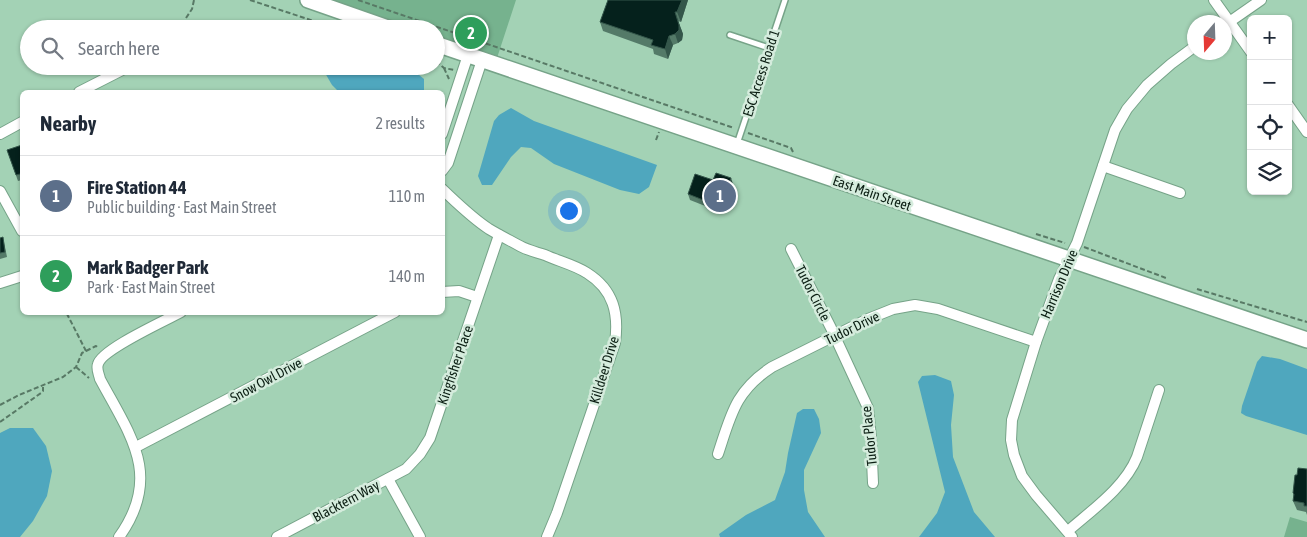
<!DOCTYPE html>
<html lang="en">
<head>
<meta charset="utf-8">
<style>
	:root { --surface:#fff; --page:#f2f2f3; --text:#1f2937; --muted:#747a83; --line:#e0e1e3; --accent:#1a73e8 }
	body { margin:0; font-family:"Asap Condensed",sans-serif; background:var(--page); color:var(--text) }
	.controls { position:absolute; right:15px; top:15px; display:grid; overflow:hidden; border-radius:8px; box-shadow:0 1px 4px #0004 }
	.controls button { width:45px; height:45px; display:grid; place-items:center; padding:0; border:0; border-bottom:1px solid var(--line); background:var(--surface); color:var(--text); font:25px sans-serif }
	.compass { position:absolute; left:1187px; top:15px; width:45px; height:45px; border-radius:50%; background:var(--surface); box-shadow:0 1px 4px #0004; rotate:199deg }
	.you { position:absolute; left:568px; top:210px; width:18px; height:18px; margin:-12px; border:4px solid #fff; border-radius:50%; background:#1a73e8; box-shadow:0 0 0 8px #1a73e833 }
	.badge { display:grid; place-items:center; width:32px; height:32px; border-radius:50%; background:var(--accent); color:#fff; font-size:16px; font-weight:700 }
	.pin { position:absolute; translate:-50% -50%; border:2px solid #fff; box-shadow:0 1px 5px #0006 }
	.list { margin:0; padding:0; list-style:none }
	h2 { display:flex; justify-content:space-between; align-items:center; height:65px; margin:0; padding:0 20px; font-size:21px }
	h2 small { font-size:16px; font-weight:400; color:var(--muted) }
	.list li { display:grid; grid-template-columns:32px 1fr auto; gap:15px; align-items:center; box-sizing:border-box; height:80px; padding:0 20px; border-top:1px solid var(--line) }
	.list b { display:block; font-size:19px; white-space:nowrap }
	.list p { margin:0; font-size:16px; white-space:nowrap; color:var(--muted) }
	.list em { font-size:16px; font-style:normal; color:var(--muted) }
	.icon { flex:none; width:28px; height:28px; fill:none; stroke:currentColor; stroke-width:2; stroke-linecap:round; stroke-linejoin:round }
	.map { position:relative; flex:none; width:1307px; height:537px; overflow:hidden }
	.search { position:absolute; background:var(--surface); box-shadow:0 1px 4px #0004; left:20px; top:20px; width:425px; height:55px; display:flex; align-items:center; gap:12px; box-sizing:border-box; padding:0 18px; border-radius:28px; color:var(--muted); font-size:19px }
	.panel { position:absolute; background:var(--surface); box-shadow:0 1px 4px #0004; left:20px; top:90px; width:425px; height:225px; border-radius:8px }
	.map>svg:first-child { display:block }
	.green { fill:#76b28e }
	.water { fill:#4fa7be }
	.lines { fill:none; stroke-linecap:round; stroke-linejoin:round }
	.lane-casing { stroke:#76a388; stroke-width:8 }
	.street-casing { stroke:#76a388; stroke-width:12 }
	.secondary-casing { stroke:#76a388; stroke-width:18 }
	.path { stroke:#587965; stroke-width:2; stroke-dasharray:5 2.5; stroke-linecap:butt }
	.lane { stroke:#fff; stroke-width:5 }
	.street { stroke:#fff; stroke-width:10 }
	.secondary { stroke:#fff; stroke-width:15 }
	.wall { fill:#547a68 }
	.shaded-wall { fill:#34564a }
	.building { fill:#05211c; stroke:#34564a }
	.labels { text-anchor:middle; dominant-baseline:central; stroke-width:5; stroke-linejoin:round; paint-order:stroke }
	.street-label { font-size:14px; fill:#0b1e13; stroke:#d5ecdd }
</style>
</head>
<body>
<div class="map">
<svg width="1307" height="537" viewBox="0 0 1307 537">
	<rect width="100%" height="100%" fill="#a3d2b5"/>
	<g class="green">
		<polygon points="327,0 516,0 497,58 436,37 436,29 412,29"/>
		<polygon points="1290,517 1307,522 1307,537 1284,537"/>
	</g>
	<g class="water">
		<polygon points="321,66 401,66 413,70 424,79 424,92 339,92 332,85"/>
		<polygon points="511,108 534,121 657,165 649,187 639,194 620,190 554,164 531,148 521,147 511,157 492,185 482,185 478,176 494,121 499,115"/>
		<polygon points="1262,356 1280,359 1307,369 1307,435 1246,416 1241,413 1242,406 1257,362"/>
		<polygon points="935,375 951,381 954,395 951,425 953,457 974,512 995,537 919,537 937,513 945,492 918,382 922,376"/>
		<polygon points="803,409 814,409 819,419 821,433 804,470 804,490 808,512 825,537 720,537 719,534 746,515 775,500 785,472 788,453 797,413"/>
		<polygon points="10,428 33,428 46,446 52,471 47,496 33,521 20,537 0,537 0,433"/>
	</g>
	<g class="lines">
		<defs>
			<g id="lane">
				<polyline points="730,35 769,48"/>
				<polyline points="737,144 785,0"/>
			</g>
			<g id="street">
				<polyline points="1214,0 1251,52"/>
				<polyline points="1225,25 1261,0"/>
				<polyline points="180,29 181,27"/>
				<polyline points="79,92 130,66"/>
				<polyline points="1288,105 1307,132"/>
				<polyline points="0,134 22,122"/>
				<polyline points="442,134 468,55"/>
				<polyline points="1103,166 1180,193"/>
				<polyline points="442,171 448,163 482,60"/>
				<path d="M442,189C457,203 472,218 489,229C499,235 509,240 520,246C527,250 536,252 545,255C558,261 575,265 587,273C614,290 619,314 615,343L557,513L547,537"/>
				<polyline points="0,191 22,231"/>
				<polyline points="791,249 831,328 868,408 871,437 873,483"/>
				<polyline points="0,283 22,276"/>
				<polyline points="442,292 459,291 477,297"/>
				<polyline points="136,447 395,312"/>
				<path d="M718,454C731,415 735,391 772,367L868,319L893,309L915,305L938,309L1036,342"/>
				<polyline points="388,479 420,537"/>
				<path d="M1068,531C1092,510 1125,487 1137,457L1159,390"/>
				<path d="M119,537C163,476 130,435 100,379C99,374 96,369 98,364C102,349 165,321 181,312"/>
				<polyline points="277,537 406,469 420,454 430,438 499,235"/>
				<polyline points="1072,537 1036,495 1022,476 1014,455 1011,440 1012,420 1036,342 1059,279 1077,243 1115,130 1127,109 1147,85 1171,64 1194,47"/>
			</g>
			<g id="secondary">
				<polyline points="308,0 391,29"/>
				<polyline points="436,44 1307,340"/>
			</g>
		</defs>
		<use href="#lane" class="lane-casing"/>
		<use href="#street" class="street-casing"/>
		<use href="#secondary" class="secondary-casing"/>
		<g class="path">
			<polyline points="250,0 338,29"/>
			<polyline points="358,0 734,128"/>
			<polyline points="186,18 192,9 194,0"/>
			<polyline points="436,61 444,68 454,70"/>
			<polyline points="444,68 449,79"/>
			<polyline points="748,133 791,148 793,152"/>
			<polyline points="656,140 659,132"/>
			<polyline points="1036,234 1065,243"/>
			<polyline points="1084,247 1166,278"/>
			<polyline points="1197,289 1307,322"/>
			<polyline points="86,351 96,346 99,348"/>
			<polyline points="76,367 89,378"/>
			<polyline points="0,405 19,395 63,377 76,367 82,353 86,351 66,312"/>
			<polyline points="0,422 41,393 43,391 43,387"/>
		</g>
		<use href="#lane" class="lane"/>
		<use href="#street" class="street"/>
		<use href="#secondary" class="secondary"/>
	</g>
	<g class="wall">
		<polygon points="608,0 688,0 681,22 678,21 683,34 682,40 678,43 673,45 668,59 654,54 653,49 603,31 600,22"/>
		<polygon points="22,146 22,181 22,180 18,181 7,150"/>
		<polygon points="713,180 733,184 723,213 690,200 688,194"/>
		<polygon points="0,238 4,242 7,257 0,259"/>
		<polygon points="1307,469 1307,515 1306,512 1297,510 1293,501 1294,497 1293,493 1297,475"/>
	</g>
	<g class="shaded-wall">
		<polygon points="682,0 688,0 681,22 677,12"/>
		<polygon points="675,12 683,34 682,40 678,43 675,34"/>
		<polygon points="669,36 673,45 668,59 665,49"/>
		<polygon points="731,178 733,184 723,213 721,207"/>
	</g>
	<g class="building">
		<polygon points="608,0 682,0 677,12 675,12 679,25 679,30 675,34 669,36 665,49 651,45 653,40 600,22"/>
		<polygon points="22,145 22,179 20,174 16,175 7,150"/>
		<polygon points="716,173 731,178 721,207 688,194 695,174 713,180"/>
		<polygon points="3,237 5,252 0,253 0,238"/>
		<polygon points="1298,468 1307,469 1307,506 1304,506 1304,503 1293,501 1294,494 1293,493 1295,475 1297,475"/>
	</g>
	<g class="labels">
		<g class="street-label">
			<text transform="translate(761 73) rotate(-72)">ESC Access Road 1</text>
			<text transform="translate(872 193) rotate(19)">East Main Street</text>
			<text transform="translate(1059 284) rotate(-67)">Harrison Drive</text>
			<text transform="translate(813 293) rotate(63)">Tudor Circle</text>
			<text transform="translate(852 328) rotate(-26)">Tudor Drive</text>
			<text transform="translate(455 365) rotate(-71)">Kingfisher Place</text>
			<text transform="translate(604 370) rotate(-73)">Killdeer Drive</text>
			<text transform="translate(266 380) rotate(-28)">Snow Owl Drive</text>
			<text transform="translate(869 436) rotate(-96)">Tudor Place</text>
			<text transform="translate(346 501) rotate(-28)">Blacktern Way</text>
		</g>
	</g>
</svg>
<div class="controls">
<button>+</button>
<button>−</button>
<button><svg class="icon" aria-label="locate" viewBox="0 0 24 24"><circle cx="12" cy="12" r="6"/><path d="M12 2v4M12 18v4M2 12h4M18 12h4"/></svg></button>
<button><svg class="icon" aria-label="layers" viewBox="0 0 24 24"><path d="M12 4l9 5-9 5-9-5zM3 14l9 5 9-5"/></svg></button>
</div>
<svg class="compass" viewBox="-18 -18 36 36"><path d="M0-13l5 13h-10z" fill="#e53935"/><path d="M0 13l5-13h-10z" fill="#747a83"/></svg>
<div class="you"></div>
<div class="pin badge" style="left:720px;top:196px;background:#5c6f8a">1</div>
<div class="pin badge" style="left:471px;top:33px;background:#2e9e5b">2</div>
<div class="search"><svg class="icon" aria-label="search" viewBox="0 0 24 24"><circle cx="10" cy="10" r="6"/><path d="M15 15l6 6"/></svg>Search here</div>
<section class="panel">
<h2>Nearby<small>2 results</small></h2>
<ul class="list">
<li><span class="badge" style="background:#5c6f8a">1</span><div><b>Fire Station 44</b><p>Public building · East Main Street</p></div><em>110 m</em></li>
<li><span class="badge" style="background:#2e9e5b">2</span><div><b>Mark Badger Park</b><p>Park · East Main Street</p></div><em>140 m</em></li>
</ul>
</section>
</div>
</body>
</html>
